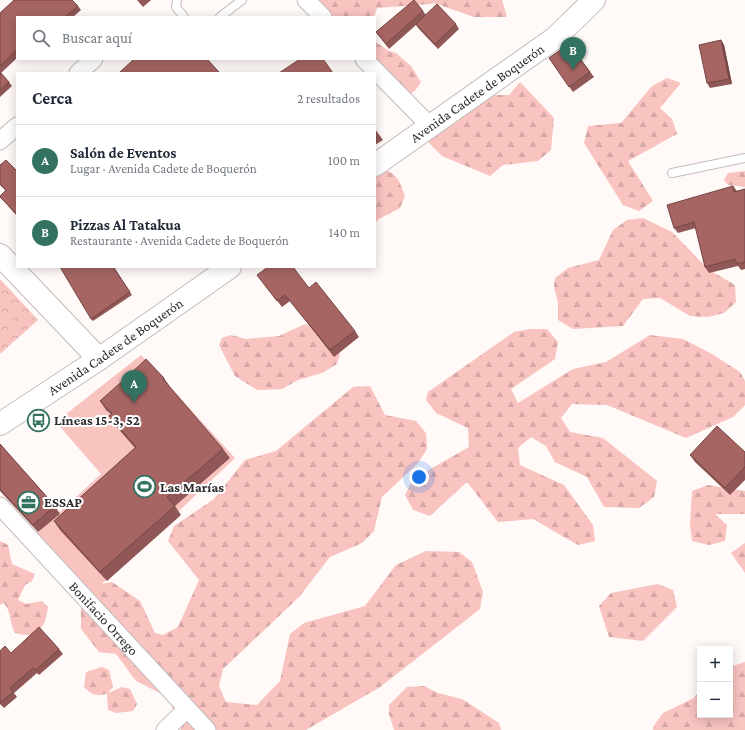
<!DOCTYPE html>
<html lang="es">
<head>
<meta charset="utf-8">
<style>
	:root { --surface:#fff; --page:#f2f2f3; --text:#1f2937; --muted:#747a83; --line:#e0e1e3; --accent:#337261 }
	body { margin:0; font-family:"Crimson Pro",serif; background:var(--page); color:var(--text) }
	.controls { position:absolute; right:12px; bottom:12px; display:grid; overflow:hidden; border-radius:0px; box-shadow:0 2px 10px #0003 }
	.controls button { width:36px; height:36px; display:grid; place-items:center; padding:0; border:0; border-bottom:1px solid var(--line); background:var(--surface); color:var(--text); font:20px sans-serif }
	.you { position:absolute; left:419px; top:477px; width:14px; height:14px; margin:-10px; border:3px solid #fff; border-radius:50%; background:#1a73e8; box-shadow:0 0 0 6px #1a73e833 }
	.badge { display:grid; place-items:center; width:26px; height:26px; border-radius:50%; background:var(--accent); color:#fff; font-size:13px; font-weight:700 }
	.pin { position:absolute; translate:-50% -33px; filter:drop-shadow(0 1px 2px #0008) }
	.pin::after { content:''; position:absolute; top:21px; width:14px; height:12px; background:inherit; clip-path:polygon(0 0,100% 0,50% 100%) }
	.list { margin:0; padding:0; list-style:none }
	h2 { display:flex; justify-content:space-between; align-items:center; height:52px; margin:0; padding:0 16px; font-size:17px }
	h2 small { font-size:13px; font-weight:400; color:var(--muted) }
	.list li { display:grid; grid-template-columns:26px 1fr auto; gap:12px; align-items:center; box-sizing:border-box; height:72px; padding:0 16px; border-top:1px solid var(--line) }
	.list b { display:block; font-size:15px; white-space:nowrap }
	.list p { margin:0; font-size:13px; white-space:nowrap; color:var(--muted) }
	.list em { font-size:13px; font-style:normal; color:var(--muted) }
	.icon { flex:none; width:22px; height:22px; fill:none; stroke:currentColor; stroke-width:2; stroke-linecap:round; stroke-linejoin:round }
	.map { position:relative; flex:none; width:745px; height:730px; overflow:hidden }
	.search { position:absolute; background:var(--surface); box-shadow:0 2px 10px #0003; left:16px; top:16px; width:360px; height:44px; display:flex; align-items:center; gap:10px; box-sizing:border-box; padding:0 14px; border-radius:0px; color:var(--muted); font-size:15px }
	.panel { position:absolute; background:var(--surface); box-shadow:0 2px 10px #0003; left:16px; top:72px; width:360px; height:196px; border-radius:0px }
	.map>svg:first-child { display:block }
	.forest { fill:url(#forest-firs) }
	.park { fill:url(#park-crowns) }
	.pitch { fill:#f9c3c0 }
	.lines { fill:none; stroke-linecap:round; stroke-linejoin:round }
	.lane-casing { stroke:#c3bbbb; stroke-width:10 }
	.street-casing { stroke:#c3bbbb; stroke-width:19 }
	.secondary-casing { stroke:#c3bbbb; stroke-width:24 }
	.lane { stroke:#fff; stroke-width:8 }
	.street { stroke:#fff; stroke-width:17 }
	.secondary { stroke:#fff; stroke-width:22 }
	.wall { fill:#8f5755 }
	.shaded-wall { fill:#744745 }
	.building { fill:#a66563; stroke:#744745 }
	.labels { text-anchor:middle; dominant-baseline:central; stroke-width:4; stroke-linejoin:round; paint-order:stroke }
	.street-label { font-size:14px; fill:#2e2b2b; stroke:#fff }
	.poi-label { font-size:14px; font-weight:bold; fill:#2e2b2b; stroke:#fff; text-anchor:start }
</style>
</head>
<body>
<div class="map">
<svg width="745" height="730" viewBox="0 0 745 730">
	<defs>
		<pattern id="forest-firs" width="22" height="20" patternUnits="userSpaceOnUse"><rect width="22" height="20" fill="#f9c3c0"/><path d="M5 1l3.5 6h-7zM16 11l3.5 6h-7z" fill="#d6a8a5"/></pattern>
		<pattern id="park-crowns" width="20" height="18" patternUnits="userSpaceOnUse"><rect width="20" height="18" fill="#f9c3c0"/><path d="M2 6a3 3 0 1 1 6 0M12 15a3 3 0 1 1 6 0" fill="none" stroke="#d6a8a5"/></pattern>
	</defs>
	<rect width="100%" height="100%" fill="#fff9f8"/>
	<g class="forest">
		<polygon points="305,0 502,0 507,17 474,17 434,3 430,4 377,8 374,17 324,17"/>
		<polygon points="375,39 377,43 389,51 396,53 411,66 421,82 415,91 408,94 375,59"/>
		<polygon points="667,78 681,83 660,108 672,119 677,134 628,161 653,201 639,211 623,205 584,143 588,126 621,123 652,86"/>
		<polygon points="520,82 554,118 551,150 538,161 503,165 490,176 442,156 429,143 425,126 465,95 509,95"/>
		<path d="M386,170C399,176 400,183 405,196L400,208L379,219L375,223V172Z"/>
		<polygon points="745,171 745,187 728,185 724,180 728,173"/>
		<polygon points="643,218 672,232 708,269 735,285 736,302 724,313 708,317 690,316 660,298 643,299 623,326 573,329 558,320 558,303 554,287 555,278 568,268 599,260 613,230 627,220"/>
		<polygon points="305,324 320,330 338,348 340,355 337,364 322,373 298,380 282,389 257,390 235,376 219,345 222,338 231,335 246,339 279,336"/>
		<polygon points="530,329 547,329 558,342 555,359 511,389 518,403 573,369 606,362 650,335 683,339 712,354 740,372 745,381 745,405 733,417 686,438 607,405 572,404 561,418 570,432 603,438 657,481 654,497 639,508 604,507 587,477 555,462 546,446 531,437 518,448 520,465 564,485 593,525 595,541 578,545 533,519 498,522 467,482 430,516 413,510 405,495 413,479 469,447 468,428 436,413 426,400 428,392 514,332"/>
		<polygon points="370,386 385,415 416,421 426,433 427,449 418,463 382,497 374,531 362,543 330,557 299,597 223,669 219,686 226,702 257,705 280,681 290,634 304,623 365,606 396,565 426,551 459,552 472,562 483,592 480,609 380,687 306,730 181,730 168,697 136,681 116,654 99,652 81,629 81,596 95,585 112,582 140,601 155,633 163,635 178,627 199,580 168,541 174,526 214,499 245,460 276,451 353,387"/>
		<polygon points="708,485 745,491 745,514 715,514 727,525 725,541 709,545 692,541 690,524 692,491"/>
		<path d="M0,541L8,545L12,564L35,574L32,581L25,585L18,600L26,604L42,601L48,607C46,618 45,630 32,634C27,636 20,634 15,633C9,622 12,613 4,603L0,605Z"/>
		<polygon points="745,543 745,573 731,553"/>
		<polygon points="658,584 673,590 677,607 643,641 609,637 599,606 611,593"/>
		<polygon points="745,662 745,730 653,730 653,727 663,713 694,698 700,690 700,715 730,715 730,667"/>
		<path d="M102,667L109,670L113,687L108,693L122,687L130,689L137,704L133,711L116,713L108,710L107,694C96,696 92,695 84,687L86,672Z"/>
		<polygon points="424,686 438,693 462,699 499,723 501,730 394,730 389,714 389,705 407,687"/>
	</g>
	<polygon class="park" points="0,279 38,320 0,354"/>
	<polygon class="pitch" points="141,355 235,458 91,594 36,534 101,474 56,422"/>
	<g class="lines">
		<defs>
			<g id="lane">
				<polyline points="177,0 176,7 184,17"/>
				<polyline points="220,17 242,0"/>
				<polyline points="672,173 745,158"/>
			</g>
			<g id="street">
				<polyline points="306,0 323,17"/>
				<polyline points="364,59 430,126"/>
				<polyline points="78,73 94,59"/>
				<polyline points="0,141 17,126"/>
				<path id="s1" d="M0,506L207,730"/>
				<polyline points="165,730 187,709"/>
			</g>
			<g id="secondary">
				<path id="s2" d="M375,165L555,38L594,0"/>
				<polyline points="0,255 99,359"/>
				<path id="s3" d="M0,424L99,359L230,267"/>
			</g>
		</defs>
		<use href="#lane" class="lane-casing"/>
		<use href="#street" class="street-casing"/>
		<use href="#secondary" class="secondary-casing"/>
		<use href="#lane" class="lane"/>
		<use href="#street" class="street"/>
		<use href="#secondary" class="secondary"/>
	</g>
	<g class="wall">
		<polygon points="137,0 151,0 143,7"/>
		<polygon points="78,6 81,10 73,17 17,17 17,58 1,73 9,82 12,86 0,97 0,13"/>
		<polygon points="423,11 426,15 456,24 459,29 438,49 419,29 416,25 389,49 376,32"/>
		<polygon points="721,40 724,45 732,84 710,88 707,83"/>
		<polygon points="569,44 594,77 573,92 549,58"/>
		<polygon points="375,129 383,140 375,145"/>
		<polygon points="0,165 17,171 17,216 0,197 6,191 0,185"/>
		<polygon points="733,186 737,191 745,189 745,269 741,270 738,266 709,273 705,267 696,228 678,233 674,228"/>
		<polygon points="114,267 132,295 93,321 91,319"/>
		<polygon points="257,275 309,288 355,331 359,337 334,357 290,301 282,307"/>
		<polygon points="164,378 170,387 170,388 223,449 230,458 175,506 181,515 107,581 60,530 54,521 135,448 115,425 109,416 111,414 106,410 100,401"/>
		<polygon points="0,444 55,506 60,514 38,532 0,491"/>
		<polygon points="745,452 745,480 730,495 695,462 690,455"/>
		<polygon points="59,649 63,654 39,675 37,673 14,693 17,697 4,708 0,704 0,651 11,653"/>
	</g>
	<polygon class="shaded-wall" points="721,40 724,45 732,84 729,79"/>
	<g class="building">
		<polygon points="14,0 72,0 78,6 65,17 17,17 17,50 0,66 0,13"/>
		<polygon points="414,0 423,11 386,44 376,32"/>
		<polygon points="437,4 456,24 435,44 416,24"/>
		<polygon points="721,40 729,79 707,83 699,45"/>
		<polygon points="569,44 590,72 569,87 549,58"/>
		<polygon points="134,59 207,59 219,72 218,73 119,73"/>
		<polygon points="300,59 323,59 333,73 279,73"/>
		<polygon points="0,72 9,82 0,90"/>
		<polygon points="6,160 17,171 17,212 16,213 0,197 0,196 6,190 0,184 0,165"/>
		<polygon points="733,186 734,192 745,189 745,262 737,264 735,259 705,267 694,222 674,228 667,205"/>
		<polygon points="60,267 113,267 130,292 91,319"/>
		<polygon points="268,267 293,267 309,288 316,282 355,331 330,350 285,295 277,301 257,275"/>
		<polygon points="146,359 164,378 163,379 223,449 167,497 175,506 100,572 54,521 136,447 109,416 112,413 100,401 127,377"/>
		<polygon points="717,426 745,452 745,467 725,488 690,455"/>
		<polygon points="0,444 55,506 33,525 0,489"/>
		<polygon points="39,627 59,649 36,670 33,668 10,688 13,692 0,703 0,651 5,646 11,653"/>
	</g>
	<defs>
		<symbol id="bus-ring" viewBox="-11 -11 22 22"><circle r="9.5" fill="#fff" stroke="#337261" stroke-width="1.5"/><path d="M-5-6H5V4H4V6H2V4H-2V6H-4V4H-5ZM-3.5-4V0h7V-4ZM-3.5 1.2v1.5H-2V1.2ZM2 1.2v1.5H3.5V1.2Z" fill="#337261"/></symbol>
		<symbol id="stadium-ring" viewBox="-11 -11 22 22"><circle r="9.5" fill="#fff" stroke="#337261" stroke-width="1.5"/><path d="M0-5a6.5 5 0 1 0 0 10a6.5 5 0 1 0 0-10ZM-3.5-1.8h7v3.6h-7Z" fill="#337261"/></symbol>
		<symbol id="office-ring" viewBox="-11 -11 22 22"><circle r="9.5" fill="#fff" stroke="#337261" stroke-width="1.5"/><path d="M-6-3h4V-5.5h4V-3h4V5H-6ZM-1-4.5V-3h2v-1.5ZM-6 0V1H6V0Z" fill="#337261"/></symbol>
	</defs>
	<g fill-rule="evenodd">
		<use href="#bus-ring" x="26" y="408" width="25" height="25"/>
		<use href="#stadium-ring" x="132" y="474" width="25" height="25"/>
		<use href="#office-ring" x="16" y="490" width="25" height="25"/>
	</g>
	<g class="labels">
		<g class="street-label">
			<text stroke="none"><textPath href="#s2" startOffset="125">Avenida Cadete de Boquerón</textPath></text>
			<text stroke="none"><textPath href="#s3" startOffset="139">Avenida Cadete de Boquerón</textPath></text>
			<text stroke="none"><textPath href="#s1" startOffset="153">Bonifacio Orrego</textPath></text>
		</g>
		<g class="poi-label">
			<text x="54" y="420">Líneas 15-3, 52</text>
			<text x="160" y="487">Las Marías</text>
			<text x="44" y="502">ESSAP</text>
		</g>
	</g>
</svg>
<div class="controls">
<button>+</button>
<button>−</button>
</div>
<div class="you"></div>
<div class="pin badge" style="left:134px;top:403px">A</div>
<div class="pin badge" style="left:573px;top:70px">B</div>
<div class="search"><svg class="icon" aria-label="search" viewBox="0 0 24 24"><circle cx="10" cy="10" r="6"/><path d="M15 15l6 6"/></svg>Buscar aquí</div>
<section class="panel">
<h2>Cerca<small>2 resultados</small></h2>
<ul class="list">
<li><span class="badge">A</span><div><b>Salón de Eventos</b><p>Lugar · Avenida Cadete de Boquerón</p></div><em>100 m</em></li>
<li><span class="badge">B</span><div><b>Pizzas Al Tatakua</b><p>Restaurante · Avenida Cadete de Boquerón</p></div><em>140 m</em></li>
</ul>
</section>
</div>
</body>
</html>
